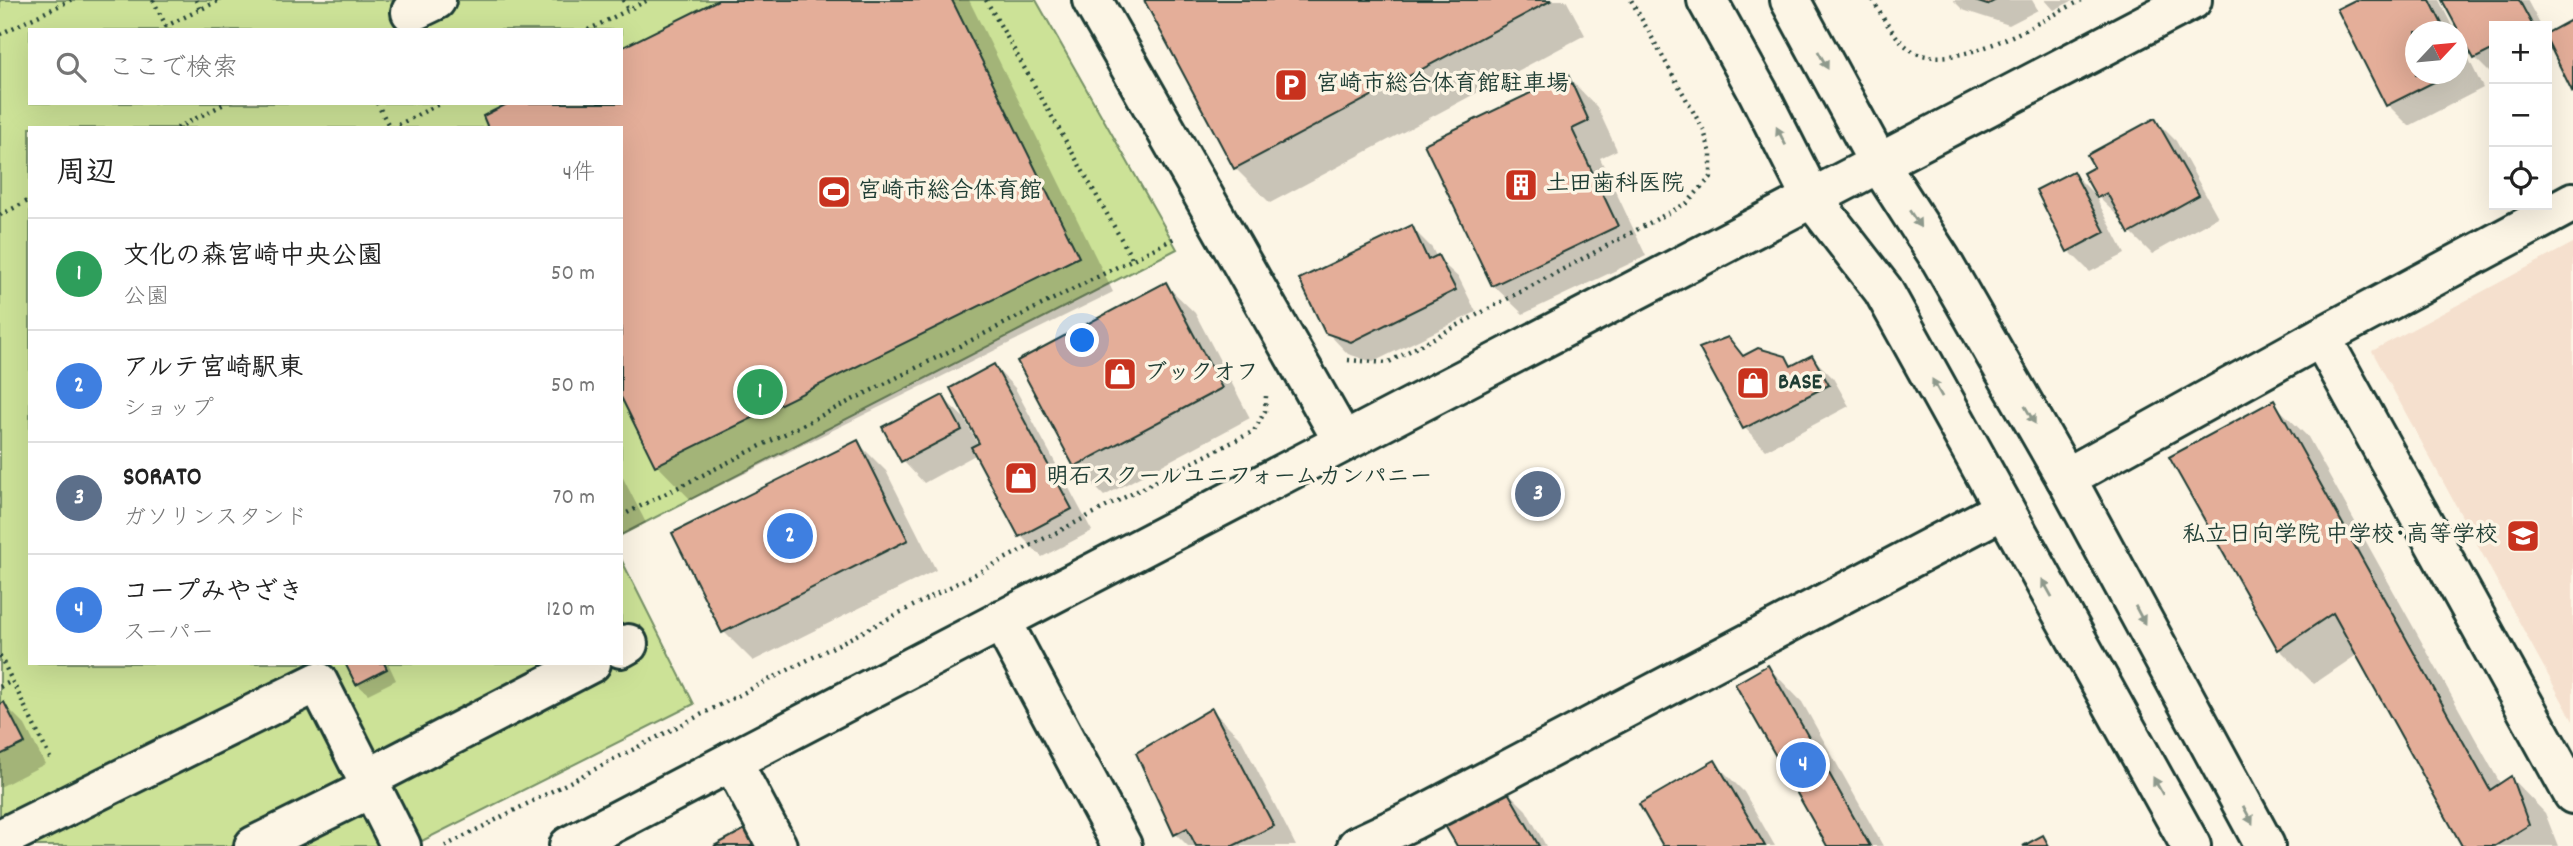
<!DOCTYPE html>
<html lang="ja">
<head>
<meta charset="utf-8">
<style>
	:root { --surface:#fff; --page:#f2f2f2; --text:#222; --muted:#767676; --line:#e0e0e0; --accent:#1a73e8 }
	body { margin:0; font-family:Dekko,"Klee One",sans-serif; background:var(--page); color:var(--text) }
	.controls { position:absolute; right:21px; top:21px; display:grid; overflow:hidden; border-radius:0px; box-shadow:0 7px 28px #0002 }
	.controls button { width:63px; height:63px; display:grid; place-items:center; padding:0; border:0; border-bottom:2px solid var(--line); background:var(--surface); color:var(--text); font:35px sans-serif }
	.compass { position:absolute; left:2405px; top:21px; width:63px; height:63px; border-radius:50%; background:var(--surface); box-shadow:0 7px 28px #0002; rotate:64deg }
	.you { position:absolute; left:1083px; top:341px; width:24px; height:24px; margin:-18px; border:5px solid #fff; border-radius:50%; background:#1a73e8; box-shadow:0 0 0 10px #1a73e833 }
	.badge { display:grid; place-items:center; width:46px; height:46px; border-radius:50%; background:var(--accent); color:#fff; font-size:23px; font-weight:700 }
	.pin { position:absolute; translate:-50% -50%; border:4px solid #fff; box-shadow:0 2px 7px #0006 }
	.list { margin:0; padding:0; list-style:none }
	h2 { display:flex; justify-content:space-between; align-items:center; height:91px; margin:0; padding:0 28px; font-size:30px }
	h2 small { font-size:23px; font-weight:400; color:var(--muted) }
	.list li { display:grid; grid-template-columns:46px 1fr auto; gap:21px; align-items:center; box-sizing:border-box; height:112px; padding:0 28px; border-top:2px solid var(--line) }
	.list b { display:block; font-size:26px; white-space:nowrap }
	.list p { margin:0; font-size:23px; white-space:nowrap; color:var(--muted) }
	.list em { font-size:23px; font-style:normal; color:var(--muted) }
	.icon { flex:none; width:38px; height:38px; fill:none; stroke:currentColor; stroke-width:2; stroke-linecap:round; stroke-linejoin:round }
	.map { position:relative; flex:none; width:2573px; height:846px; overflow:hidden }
	.search { position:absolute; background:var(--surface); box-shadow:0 7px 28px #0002; left:28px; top:28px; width:595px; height:77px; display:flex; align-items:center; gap:18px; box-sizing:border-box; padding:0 24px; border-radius:0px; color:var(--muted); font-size:26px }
	.panel { position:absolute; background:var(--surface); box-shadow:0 7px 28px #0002; left:28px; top:126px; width:595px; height:539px; border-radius:0px }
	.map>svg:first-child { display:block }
	.built { fill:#f5e0ce }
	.park { fill:#cce297; stroke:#769066; stroke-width:2; fill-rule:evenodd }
	.shadow { fill:#0003 }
	.building { fill:#e4ae99; stroke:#1f3d34; stroke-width:2 }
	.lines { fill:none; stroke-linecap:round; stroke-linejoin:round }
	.minor-casing { stroke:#1f3d34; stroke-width:44 }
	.path { stroke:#1f3d34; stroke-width:4.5; stroke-dasharray:2 5; stroke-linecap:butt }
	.minor { stroke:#fcf5e5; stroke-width:38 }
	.oneway { fill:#8e998c }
	.labels { text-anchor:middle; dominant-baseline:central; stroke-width:7; stroke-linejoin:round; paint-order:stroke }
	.poi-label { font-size:23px; font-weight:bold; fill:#1f3d34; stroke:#fcf5e5; text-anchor:start }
</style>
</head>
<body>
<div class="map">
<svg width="2573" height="846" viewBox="0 0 2573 846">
	<rect width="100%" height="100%" fill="#fcf5e5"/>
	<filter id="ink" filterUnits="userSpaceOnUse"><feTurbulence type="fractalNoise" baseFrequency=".0143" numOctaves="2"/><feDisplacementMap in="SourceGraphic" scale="14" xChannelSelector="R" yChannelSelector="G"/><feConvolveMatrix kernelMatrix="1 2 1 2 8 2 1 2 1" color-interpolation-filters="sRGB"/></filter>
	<g filter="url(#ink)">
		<polygon class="built" points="2573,243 2573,721 2372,351"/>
		<path class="park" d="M0,0H1036L1177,249L621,535V128H30V663H621V559L694,704L412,846H0ZM30,30H621V103H30Z"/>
		<g class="shadow">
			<polygon points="722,0 969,0 1113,292 691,500 657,465 621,103"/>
			<polygon points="1146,0 1566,0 1585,35 1270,203 1235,168"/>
			<polygon points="1953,0 2032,0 2038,10 2009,25 1963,10"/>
			<polygon points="2045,0 2074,0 2054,10"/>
			<polygon points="2359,0 2439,0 2455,32 2416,32 2416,74 2458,74 2458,37 2483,88 2409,126 2388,105"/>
			<polygon points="2444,0 2527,0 2541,26 2494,26 2494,77 2475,58"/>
			<polygon points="2573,21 2573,89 2553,49 2547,53 2547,35"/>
			<polygon points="1568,77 1597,107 1617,150 1600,158 1646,256 1523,314 1493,285"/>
			<polygon points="2155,120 2176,141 2218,217 2152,254 2131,233 2122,217 2120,218 2098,197"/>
			<polygon points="2073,173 2094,194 2125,254 2090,272 2069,251"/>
			<polygon points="1411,227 1432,248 1437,258 1459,278 1476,312 1373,362 1348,354 1327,332"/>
			<polygon points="1165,284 1195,313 1250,418 1104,496 1075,466 1020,361"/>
			<polygon points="1727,339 1745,357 1785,358 1794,367 1812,357 1833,378 1849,406 1766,450 1745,428 1702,349"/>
			<polygon points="994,366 1015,388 1092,531 1042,557 1021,536 977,454 924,483 903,461 884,427 942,397 964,418 978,445 982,443"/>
			<polygon points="2273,403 2308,437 2501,785 2511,778 2545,813 2558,846 2464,846 2358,654 2314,684 2279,649"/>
			<polygon points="857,442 886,471 936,570 753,661 724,632"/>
			<polygon points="621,474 646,523 621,536"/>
			<polygon points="347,663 388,663 396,680 368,694 357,684"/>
			<polygon points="1768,667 1802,702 1883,846 1829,846"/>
			<polygon points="4,704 25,725 45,764 0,787 0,705"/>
			<polygon points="1212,710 1241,739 1296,846 1188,846 1176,834"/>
			<polygon points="1715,763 1744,792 1775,846 1665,846"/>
			<polygon points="1505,789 1526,810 1546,846 1459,846"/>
		</g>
		<g class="building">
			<polygon points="718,0 952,0 1079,257 655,466 621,397 621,128 488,128 483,116 509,103 621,103 621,48"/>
			<polygon points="1144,0 1552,0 1234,169"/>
			<polygon points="1972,0 1996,0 1987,5"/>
			<polygon points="2355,0 2430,0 2446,32 2416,32 2416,74 2450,74 2386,106 2337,9"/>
			<polygon points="2442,0 2519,0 2533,26 2494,26 2494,49 2474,59"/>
			<polygon points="2573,19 2573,93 2547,40 2547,33"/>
			<polygon points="1568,75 1589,121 1572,129 1618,226 1492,286 1424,144"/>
			<polygon points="2155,118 2199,195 2129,234 2107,193 2097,198 2083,173 2094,167 2087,155"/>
			<polygon points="2073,171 2105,232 2067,252 2036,190"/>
			<polygon points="1412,225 1428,260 1438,255 1456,290 1351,342 1325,333 1299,279"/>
			<polygon points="1166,282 1222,388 1074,467 1017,361"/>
			<polygon points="1728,337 1743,356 1758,348 1786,356 1791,366 1812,355 1829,385 1743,429 1699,348"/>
			<polygon points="994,364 1072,509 1019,537 971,447 979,443 950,388"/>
			<polygon points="943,395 962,430 901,462 882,427"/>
			<polygon points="2274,400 2490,790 2511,776 2529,825 2495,846 2462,846 2333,613 2278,650 2169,457"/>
			<polygon points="858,440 908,540 722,633 672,533"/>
			<polygon points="345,663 384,663 387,669 356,685"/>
			<polygon points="1768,665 1870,846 1827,846 1735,684"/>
			<polygon points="4,702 25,743 0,755 0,704"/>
			<polygon points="1212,708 1274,826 1233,846 1196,846 1187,828 1174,835 1136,753"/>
			<polygon points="1715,760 1765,846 1663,846 1639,804"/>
			<polygon points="1505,787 1539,846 1457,846 1443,822"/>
			<polygon points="747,828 755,846 714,846"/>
			<polygon points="2043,835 2049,846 2023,846"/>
		</g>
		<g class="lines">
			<defs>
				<g id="minor">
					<polyline points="1092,0 1343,441"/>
					<polyline points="1707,0 1758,92 1811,197 1883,290 2191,846"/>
					<polyline points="1790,0 1878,162 1941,260 2066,478 2265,846"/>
					<polyline points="411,12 436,0"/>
					<polyline points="2321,337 2573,794"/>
					<polyline points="2066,478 2321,337 2573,202"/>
					<polyline points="1001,620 1122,846"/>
					<polyline points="621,648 628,644"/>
					<polyline points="732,761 777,846"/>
					<polyline points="367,779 591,663"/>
					<polyline points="0,839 318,682 401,846"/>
					<polyline points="254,846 371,788"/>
					<polyline points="569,846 2192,0"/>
					<polyline points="1357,846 1413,820 2004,509"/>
				</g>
			</defs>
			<use href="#minor" class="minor-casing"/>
			<g class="path">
				<polyline points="153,0 166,26 220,0"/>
				<polyline points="196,0 200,10"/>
				<polyline points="623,0 628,10"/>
				<polyline points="986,0 1133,260"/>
				<path d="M1873,0C1882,17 1901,50 1922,55C1970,66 2040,21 2082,0"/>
				<polyline points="588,30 648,0"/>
				<polyline points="0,34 71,0"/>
				<polyline points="377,103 390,128"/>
				<polyline points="177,128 226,103"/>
				<polyline points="392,128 441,103"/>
				<polyline points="0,215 30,200"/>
				<polyline points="1348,360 1387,363 1687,203 1711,177 1711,154 1704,131 1631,0"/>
				<polyline points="621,516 1177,237"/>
				<polyline points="0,656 50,758"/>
				<polyline points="0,687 12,681"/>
				<polyline points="445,846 1254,431 1265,411 1266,396"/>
			</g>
			<use href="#minor" class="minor"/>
		</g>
		<defs><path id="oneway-solid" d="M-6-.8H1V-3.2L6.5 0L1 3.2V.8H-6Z" transform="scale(1.75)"/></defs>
		<g class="oneway">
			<use href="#oneway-solid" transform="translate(1823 60) rotate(61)"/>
			<use href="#oneway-solid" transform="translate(1781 136) rotate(-117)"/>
			<use href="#oneway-solid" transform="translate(1915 219) rotate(57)"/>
			<use href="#oneway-solid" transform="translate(1937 388) rotate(-119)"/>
			<use href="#oneway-solid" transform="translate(2030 415) rotate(60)"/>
			<use href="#oneway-solid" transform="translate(2047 588) rotate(-119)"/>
			<use href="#oneway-solid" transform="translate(2140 615) rotate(62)"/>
			<use href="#oneway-solid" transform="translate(2158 786) rotate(-119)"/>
			<use href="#oneway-solid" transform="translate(2248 815) rotate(62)"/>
		</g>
	</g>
	<defs>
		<symbol id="parking-square" viewBox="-11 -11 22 22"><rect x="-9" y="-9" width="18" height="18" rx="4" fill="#c8321e" stroke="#fcf5e5"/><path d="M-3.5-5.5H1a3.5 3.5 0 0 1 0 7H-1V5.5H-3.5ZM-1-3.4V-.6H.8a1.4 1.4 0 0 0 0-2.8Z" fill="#fff"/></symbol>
		<symbol id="building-square" viewBox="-11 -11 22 22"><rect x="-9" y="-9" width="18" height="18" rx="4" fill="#c8321e" stroke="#fcf5e5"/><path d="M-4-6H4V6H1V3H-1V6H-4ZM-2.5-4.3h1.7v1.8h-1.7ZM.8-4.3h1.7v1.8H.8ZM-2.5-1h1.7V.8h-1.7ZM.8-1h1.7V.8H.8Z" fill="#fff"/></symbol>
		<symbol id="stadium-square" viewBox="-11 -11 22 22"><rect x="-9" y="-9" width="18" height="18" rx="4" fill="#c8321e" stroke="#fcf5e5"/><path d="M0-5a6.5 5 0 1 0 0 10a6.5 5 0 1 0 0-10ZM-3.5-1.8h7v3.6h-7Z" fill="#fff"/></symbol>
		<symbol id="shop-square" viewBox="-11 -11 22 22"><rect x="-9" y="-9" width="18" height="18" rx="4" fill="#c8321e" stroke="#fcf5e5"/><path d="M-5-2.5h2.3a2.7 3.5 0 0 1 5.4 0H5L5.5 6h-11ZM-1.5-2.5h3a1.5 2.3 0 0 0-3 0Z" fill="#fff"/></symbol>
		<symbol id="school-square" viewBox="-11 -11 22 22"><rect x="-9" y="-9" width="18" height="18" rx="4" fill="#c8321e" stroke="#fcf5e5"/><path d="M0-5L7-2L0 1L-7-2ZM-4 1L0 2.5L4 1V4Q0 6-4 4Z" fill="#fff"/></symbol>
	</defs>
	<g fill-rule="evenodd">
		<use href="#parking-square" x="1272" y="66" width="38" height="38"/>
		<use href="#building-square" x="1502" y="166" width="38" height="38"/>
		<use href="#stadium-square" x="815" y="173" width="38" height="38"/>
		<use href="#shop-square" x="1101" y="355" width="38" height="38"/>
		<use href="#shop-square" x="1734" y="364" width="38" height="38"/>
		<use href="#shop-square" x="1002" y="459" width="38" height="38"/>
		<use href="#school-square" x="2504" y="517" width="38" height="38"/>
	</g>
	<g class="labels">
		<g class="poi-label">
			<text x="1316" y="85">宮崎市総合体育館駐車場</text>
			<text x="1546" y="185">土田歯科医院</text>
			<text x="858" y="192">宮崎市総合体育館</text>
			<text x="1144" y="374">ブックオフ</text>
			<text x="1778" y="383">BASE</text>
			<text x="1046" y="478">明石スクールユニフォームカンパニー</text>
			<text x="2498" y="536" text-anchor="end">私立日向学院 中学校･高等学校</text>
		</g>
	</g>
</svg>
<div class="controls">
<button>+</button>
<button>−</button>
<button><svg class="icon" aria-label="locate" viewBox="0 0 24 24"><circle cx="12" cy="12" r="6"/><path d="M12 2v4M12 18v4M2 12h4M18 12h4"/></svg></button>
</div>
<svg class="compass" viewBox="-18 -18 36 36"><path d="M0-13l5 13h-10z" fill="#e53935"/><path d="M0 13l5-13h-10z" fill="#767676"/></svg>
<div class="you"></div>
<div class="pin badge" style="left:760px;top:392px;background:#2e9e5b">1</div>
<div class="pin badge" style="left:790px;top:536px;background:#3f7fe0">2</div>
<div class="pin badge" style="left:1538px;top:494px;background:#5c6f8a">3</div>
<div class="pin badge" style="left:1803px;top:765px;background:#3f7fe0">4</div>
<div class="search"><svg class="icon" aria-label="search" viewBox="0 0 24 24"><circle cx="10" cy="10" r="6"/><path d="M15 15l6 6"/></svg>ここで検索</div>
<section class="panel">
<h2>周辺<small>4件</small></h2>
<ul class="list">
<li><span class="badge" style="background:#2e9e5b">1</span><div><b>文化の森宮崎中央公園</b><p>公園</p></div><em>50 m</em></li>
<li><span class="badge" style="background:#3f7fe0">2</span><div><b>アルテ宮崎駅東</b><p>ショップ</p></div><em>50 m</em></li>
<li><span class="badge" style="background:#5c6f8a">3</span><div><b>SORATO</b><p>ガソリンスタンド</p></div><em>70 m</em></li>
<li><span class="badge" style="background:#3f7fe0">4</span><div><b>コープみやざき</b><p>スーパー</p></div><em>120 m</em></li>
</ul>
</section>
</div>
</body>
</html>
